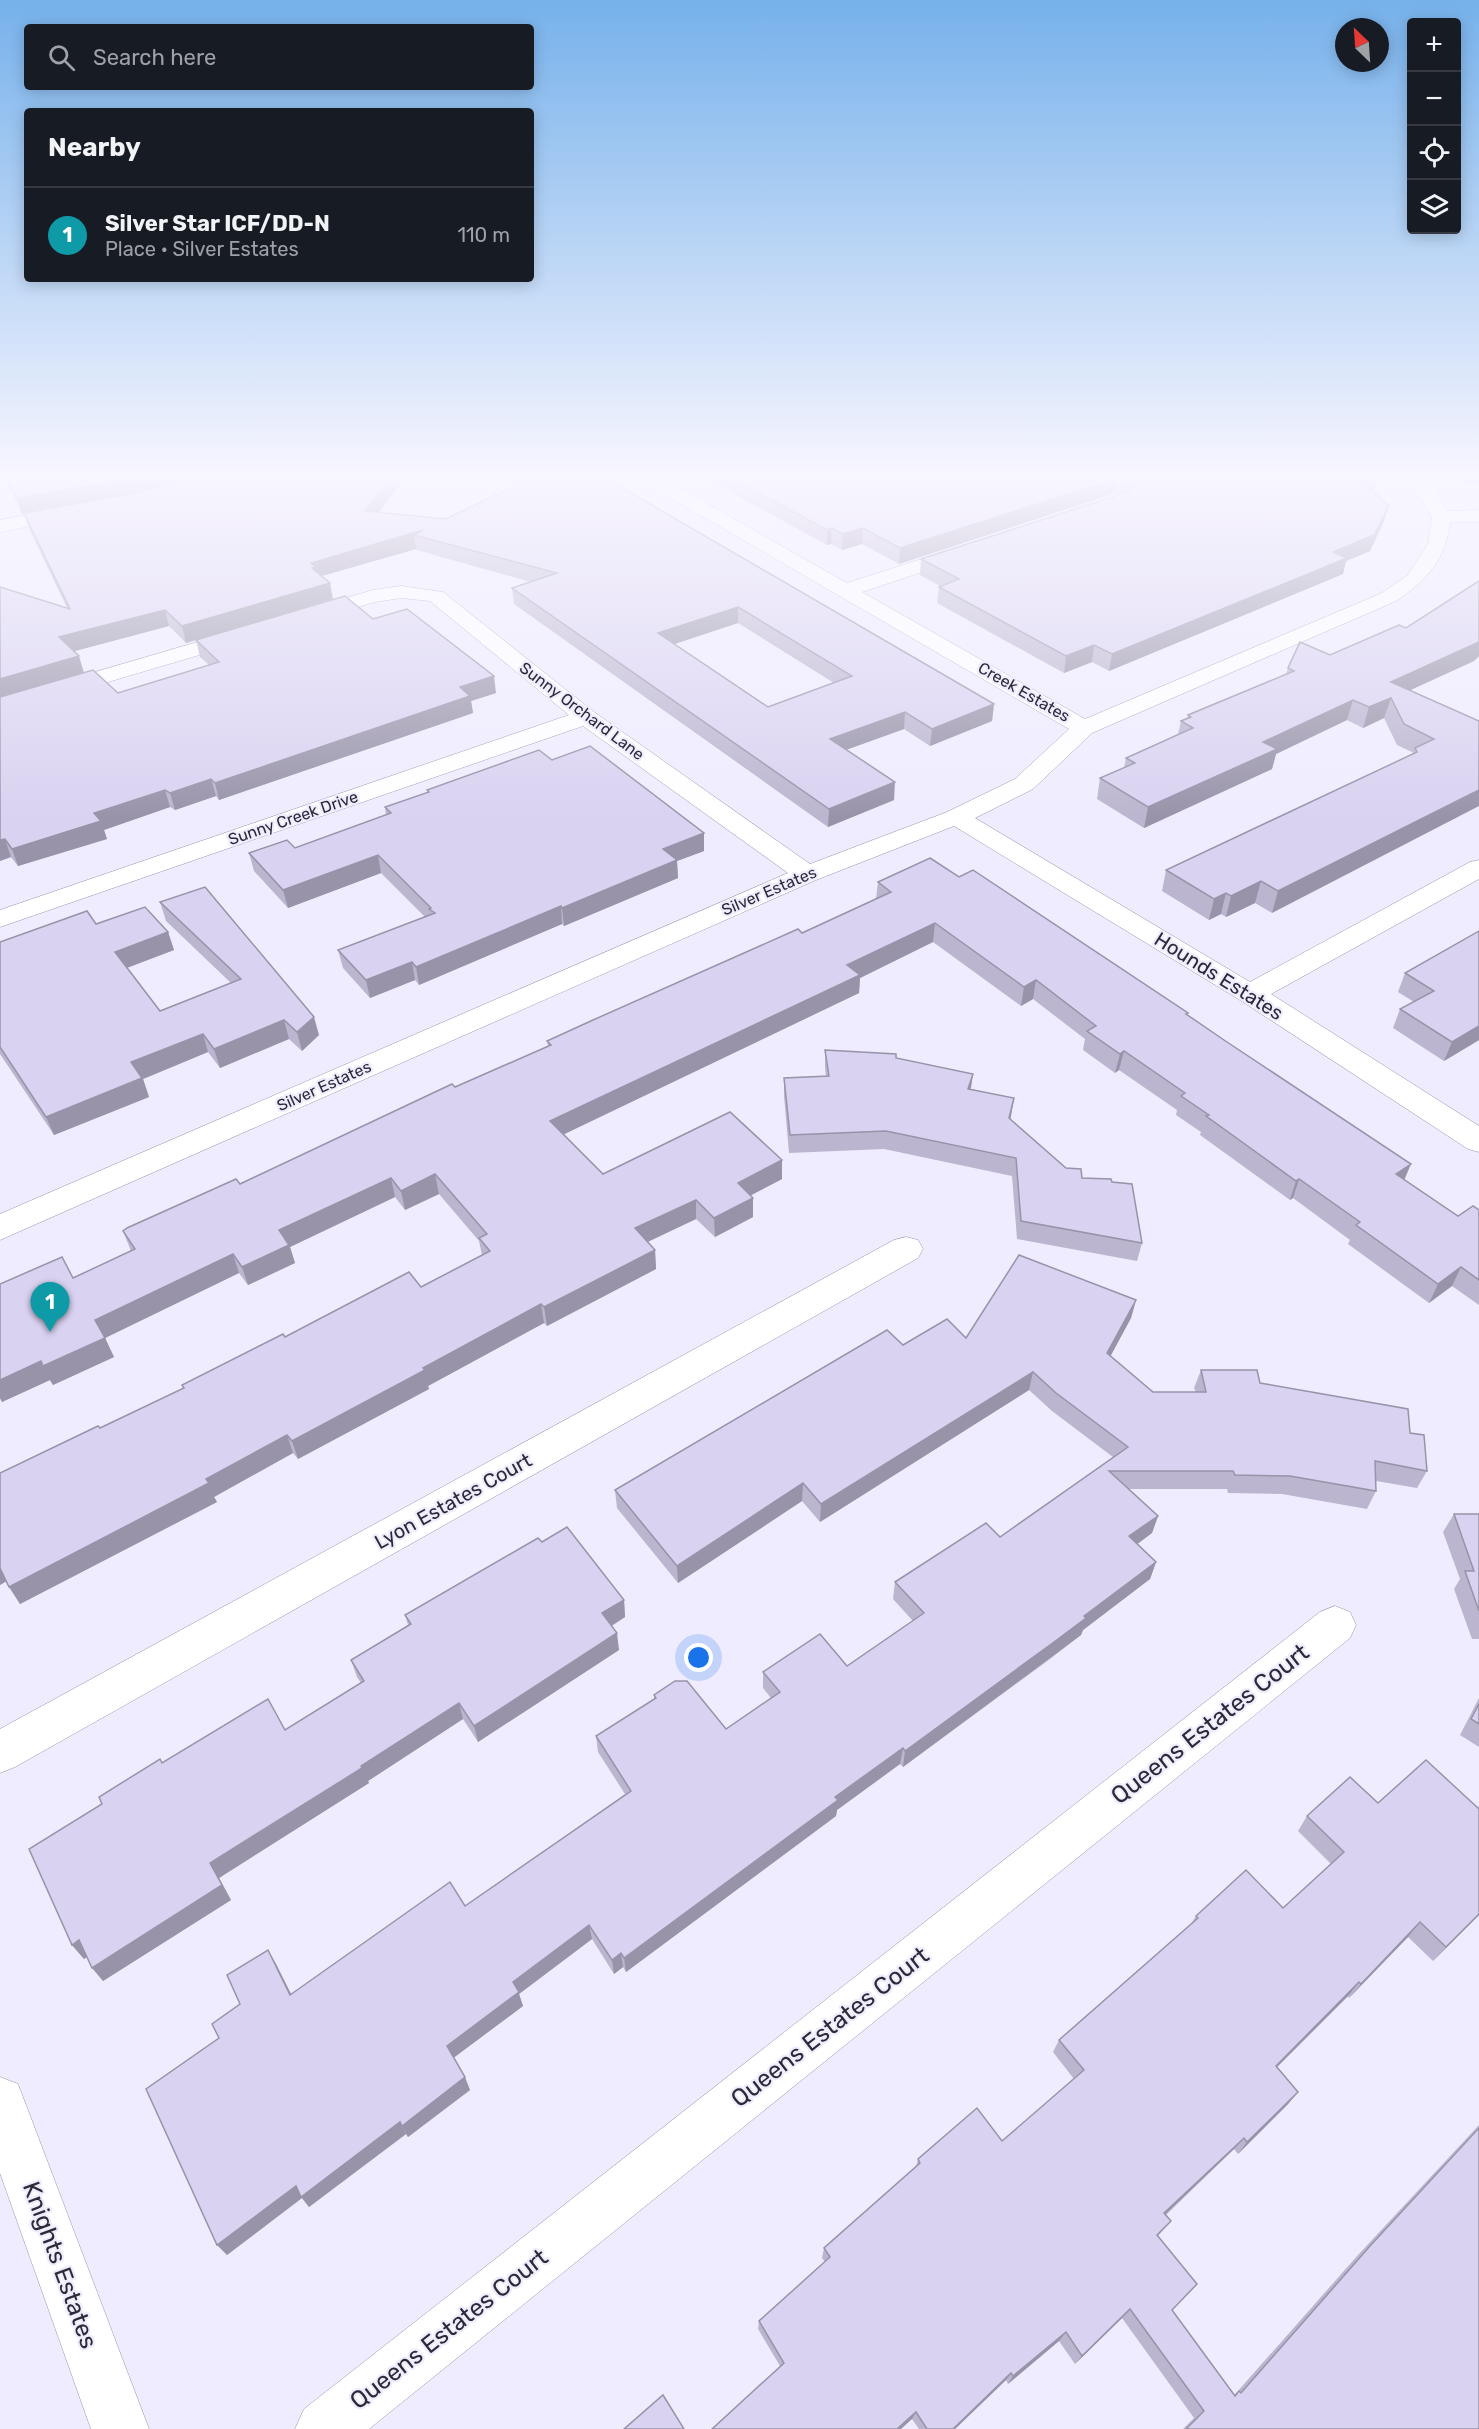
<!DOCTYPE html>
<html lang="en">
<head>
<meta charset="utf-8">
<style>
	:root { --surface:#171b24; --page:#242831; --text:#f1f3f6; --muted:#9ea1a6; --line:#363941; --accent:#2f6ca4 }
	body { margin:0; font-family:Rubik,sans-serif; background:var(--page); color:var(--text) }
	.controls { position:absolute; right:18px; top:18px; display:grid; overflow:hidden; border-radius:6px; box-shadow:0 3px 15px #0003 }
	.controls button { width:54px; height:54px; display:grid; place-items:center; padding:0; border:0; border-bottom:2px solid var(--line); background:var(--surface); color:var(--text); font:30px sans-serif }
	.compass { position:absolute; left:1335px; top:18px; width:54px; height:54px; border-radius:50%; background:var(--surface); box-shadow:0 3px 15px #0003; rotate:335deg }
	.you { position:absolute; left:699px; top:1658px; width:21px; height:21px; margin:-15px; border:4px solid #fff; border-radius:50%; background:#1a73e8; box-shadow:0 0 0 9px #1a73e833 }
	.badge { display:grid; place-items:center; width:39px; height:39px; border-radius:50%; background:var(--accent); color:#fff; font-size:20px; font-weight:700 }
	.pin { position:absolute; translate:-50% -50px; filter:drop-shadow(0 2px 3px #0008) }
	.pin::after { content:''; position:absolute; top:32px; width:21px; height:18px; background:inherit; clip-path:polygon(0 0,100% 0,50% 100%) }
	.list { margin:0; padding:0; list-style:none }
	h2 { display:flex; justify-content:space-between; align-items:center; height:78px; margin:0; padding:0 24px; font-size:26px }
	h2 small { font-size:20px; font-weight:400; color:var(--muted) }
	.list li { display:grid; grid-template-columns:39px 1fr auto; gap:18px; align-items:center; box-sizing:border-box; height:96px; padding:0 24px; border-top:2px solid var(--line) }
	.list b { display:block; font-size:22px; white-space:nowrap }
	.list p { margin:0; font-size:20px; white-space:nowrap; color:var(--muted) }
	.list em { font-size:20px; font-style:normal; color:var(--muted) }
	.icon { flex:none; width:33px; height:33px; fill:none; stroke:currentColor; stroke-width:2; stroke-linecap:round; stroke-linejoin:round }
	.map { position:relative; flex:none; width:1479px; height:2429px; overflow:hidden }
	.search { position:absolute; background:var(--surface); box-shadow:0 3px 15px #0003; left:24px; top:24px; width:510px; height:66px; display:flex; align-items:center; gap:15px; box-sizing:border-box; padding:0 21px; border-radius:6px; color:var(--muted); font-size:22px }
	.panel { position:absolute; background:var(--surface); box-shadow:0 3px 15px #0003; left:24px; top:108px; width:510px; height:174px; border-radius:6px }
	.map>svg:first-child { display:block }
	.lines { fill:none; stroke-linecap:round; stroke-linejoin:round }
	.minor-casing { stroke:#9892af; stroke-width:1 }
	.minor { fill:#fff; fill-rule:evenodd }
	.wall { fill:#bbb5cf; fill-rule:evenodd }
	.shaded-wall { fill:#9893a9 }
	.building { fill:#d9d2f1; stroke:#9893a9; stroke-width:1.5; fill-rule:evenodd }
	.labels { text-anchor:middle; dominant-baseline:central; stroke-width:4.5; stroke-linejoin:round; paint-order:stroke }
	.far-street-label { font-size:16px; fill:#2d2a36; stroke:#efecff }
	.street-label { font-size:20px; fill:#2d2a36; stroke:#efecff }
	.near-street-label { font-size:24px; fill:#2d2a36; stroke:#efecff }
</style>
</head>
<body>
<div class="map">
<svg width="1479" height="2429" viewBox="0 0 1479 2429">
	<rect width="100%" height="100%" fill="#efecff"/>
	<g class="lines">
		<defs>
			<g id="minor">
				<path d="M642,479H663L847,583L956,548H970L973,552L970,556L862,592L1085,719L1382,593L1408,575L1428,544L1432,517L1419,495L1404,479H1423L1434,488L1447,511L1479,510V522H1450C1446,560 1426,581 1396,601L1092,733L1033,789L975,818L1250,982L1470,862L1479,860V879L1271,994L1479,1126V1152L1468,1149L1240,1000L954,826L816,880L0,1240V1214L788,873L583,726L0,927V910L569,715L430,601L401,598L375,602L309,621L302,619L299,615L302,611L373,590L401,586L443,592L594,712L810,864L947,812L1015,779L1069,729L645,483Z"/>
				<polygon points="69,507 76,509 78,513 76,517 0,532 0,520"/>
				<polygon points="242,629 250,630 253,635 250,640 0,714 0,700"/>
				<polygon points="906,1237 918,1240 923,1249 918,1258 15,1767 0,1773 0,1729 894,1240"/>
				<polygon points="1335,1606 1350,1612 1356,1625 1350,1638 369,2429 295,2429 304,2409 1320,1612"/>
				<polygon points="0,2077 18,2084 149,2429 91,2429 0,2173"/>
			</g>
		</defs>
		<use href="#minor" class="minor-casing"/>
		<use href="#minor" class="minor"/>
	</g>
	<g class="wall">
		<path d="M5,479H239L245,483L258,479H404L379,512L446,519L517,485L506,479H607L994,704L992,721L930,746L904,729L846,750L894,800L828,827L514,604L512,588L531,582L416,550V549L322,576L186,643L169,626L74,651L84,673L118,693L209,665L200,657L196,640L373,619L496,693L471,701L473,713L219,800L216,796L175,810L170,807L104,830L107,839L18,866L11,857L0,861V587L67,608L29,529L24,513L22,514ZM738,623L834,683L768,707L675,644Z"/>
		<polygon points="706,479 1376,479 1378,480 1374,493 1384,521 1370,551 1346,561 1343,574 1109,671 1092,662 1064,673 937,603 939,587 940,586 920,575 921,559 1122,494 1113,494 899,564 862,544 842,550 831,544 827,545"/>
		<polygon points="1463,479 1479,479 1479,485 1464,483"/>
		<polygon points="1479,581 1479,656 1474,661 1410,690 1478,721 1272,913 1255,903 1226,917 1221,914 1209,920 1162,891 1166,870 1414,753 1397,745 1384,718 1363,728 1347,720 1276,754 1272,769 1144,828 1097,799 1100,778 1124,768 1126,758 1178,734 1181,721 1187,719 1188,715 1286,674 1288,668 1330,655 1406,628"/>
		<polygon points="552,760 704,851 677,861 678,878 564,926 562,924 419,985 415,980 370,998 343,968 338,950 425,917 381,873 288,908 254,871 249,853 295,848 386,815 385,807 428,792 427,790"/>
		<polygon points="959,877 1187,1016 1405,1180 1458,1216 1479,1210 1479,1305 1452,1286 1429,1303 1348,1244 1350,1240 1293,1198 1290,1200 1200,1135 1201,1132 1176,1115 1177,1110 1119,1070 1115,1073 1083,1050 1085,1039 1033,999 1021,1006 933,942 860,978 859,993 564,1134 603,1174 782,1179 751,1195 753,1198 753,1217 715,1237 696,1219 647,1242 655,1250 656,1269 547,1326 544,1323 428,1386 429,1389 298,1459 293,1453 214,1497 217,1502 20,1604 7,1581 0,1585 2,1472 100,1428 183,1388 182,1385 285,1337 421,1287 482,1255 479,1241 439,1194 405,1210 395,1197 290,1247 295,1263 248,1285 239,1273 105,1338 114,1357 53,1385 50,1380 2,1402 0,1398 0,1284 73,1278 131,1251 123,1231 240,1184 548,1046 547,1041 802,933 876,899 878,882"/>
		<polygon points="160,902 319,1035 302,1051 289,1039 220,1068 208,1052 143,1079 149,1097 54,1135 0,1054 0,942 96,924 168,932 174,950 127,968 160,1011 231,983 166,921"/>
		<polygon points="1479,931 1479,1040 1444,1061 1393,1028 1400,1009 1414,1002 1398,992 1405,973"/>
		<polygon points="825,1050 896,1058 973,1074 971,1089 1014,1098 1010,1120 1066,1168 1082,1178 1112,1182 1142,1243 1137,1261 1017,1239 1012,1176 884,1149 789,1153 784,1096 784,1078 826,1077 825,1068"/>
		<polygon points="1136,1300 1131,1318 1110,1356 1153,1392 1196,1392 1194,1388 1201,1370 1260,1383 1410,1433 1427,1471 1417,1488 1376,1481 1376,1491 1367,1509 1282,1494 1228,1493 1227,1489 1128,1489 1158,1516 1152,1533 1137,1544 1156,1562 1150,1579 1083,1630 1081,1635 1050,1659 903,1767 900,1764 837,1810 836,1816 626,1972 623,1967 614,1974 592,1939 519,1994 523,2006 453,2058 470,2090 408,2137 406,2134 309,2207 302,2198 227,2255 219,2038 240,2004 268,1950 276,1964 291,1994 465,1906 625,1794 598,1752 596,1736 654,1699 654,1695 726,1729 771,1698 763,1688 763,1672 847,1666 913,1621 893,1599 895,1582 1000,1537 1113,1457 1052,1411 1029,1390 820,1522 802,1501 678,1583 617,1508 615,1490 903,1345 966,1338"/>
		<polygon points="1454,1514 1479,1514 1479,1639 1472,1639 1454,1589 1460,1579 1443,1532"/>
		<polygon points="542,1542 624,1600 625,1617 612,1626 619,1650 478,1742 463,1719 368,1781 369,1783 219,1878 231,1900 103,1981 87,1957 84,1959 72,1945 162,1762 285,1730 361,1683 357,1677 351,1660 408,1625 405,1615"/>
		<polygon points="1479,1698 1479,1747 1460,1735"/>
		<polygon points="1378,1803 1478,1808 1479,1805 1479,1915 1433,1961 1408,1937 1349,1998 1348,1996 1277,2067 1298,2092 1288,2104 1238,2154 1234,2149 1166,2215 1171,2221 1158,2236 1172,2310 1234,2395 1237,2392 1358,2255 1479,2125 1479,2429 1183,2429 1194,2418 1122,2318 1075,2364 1059,2341 1008,2384 1006,2380 955,2429 919,2429 912,2419 780,2366 758,2329 759,2321 825,2262 822,2258 824,2248 916,2167 918,2159 1002,2141 1074,2079 1053,2052 1059,2040 1191,1924 1196,1916 1283,1908 1331,1864 1298,1831 1307,1816"/>
	</g>
	<g class="shaded-wall">
		<polygon points="130,479 193,479 134,494 22,514 17,498"/>
		<polygon points="390,479 404,479 368,527 365,511"/>
		<polygon points="1116,479 1113,494 899,564 900,548"/>
		<polygon points="1389,506 1384,521 1370,551 1346,561 1343,574 1109,671 1112,654 1333,552"/>
		<polygon points="832,528 831,544 827,545 827,530"/>
		<polygon points="863,528 862,544 842,550 843,534"/>
		<polygon points="423,530 414,535 416,549 318,577 315,584 311,563"/>
		<polygon points="330,583 333,599 186,643 182,626"/>
		<polygon points="738,607 738,623 659,649 658,633"/>
		<polygon points="165,610 169,626 64,654 59,637"/>
		<polygon points="1479,642 1479,656 1474,661 1391,699 1391,698 1384,718 1363,728 1369,707 1391,682"/>
		<polygon points="1094,645 1092,662 1064,673 1066,656"/>
		<polygon points="79,656 84,673 0,698 0,679"/>
		<polygon points="494,676 496,693 471,701 473,713 219,800 215,783 460,687"/>
		<polygon points="1353,700 1347,720 1276,754 1272,769 1144,828 1148,807 1263,742"/>
		<polygon points="994,704 992,721 930,746 932,729"/>
		<polygon points="905,712 904,729 829,756 830,739"/>
		<polygon points="211,779 216,796 175,810 170,793"/>
		<polygon points="895,782 894,800 828,827 829,809"/>
		<polygon points="165,790 170,807 104,830 107,839 18,866 12,849 94,813"/>
		<polygon points="1479,790 1479,806 1272,913 1278,891"/>
		<polygon points="704,833 704,851 677,861 678,878 564,926 562,908 663,849"/>
		<polygon points="5,839 11,857 0,861 0,840"/>
		<polygon points="378,855 381,873 288,908 283,890"/>
		<polygon points="1261,881 1255,903 1226,917 1231,896"/>
		<polygon points="1226,893 1221,914 1209,920 1214,899"/>
		<polygon points="561,906 562,924 419,985 416,967"/>
		<polygon points="935,923 933,942 860,978 859,993 552,1140 550,1121 847,965"/>
		<polygon points="168,932 174,950 121,970 115,952"/>
		<polygon points="412,962 415,980 370,998 366,980"/>
		<polygon points="1036,980 1033,999 1021,1006 1024,987"/>
		<polygon points="314,1017 319,1035 302,1051 297,1032"/>
		<polygon points="284,1020 289,1039 220,1068 214,1049"/>
		<polygon points="1479,1026 1479,1040 1444,1061 1452,1042"/>
		<polygon points="203,1034 208,1052 143,1079 149,1097 54,1135 46,1117 131,1062"/>
		<polygon points="1124,1051 1119,1070 1115,1073 1120,1054"/>
		<polygon points="973,1074 970,1092 968,1089"/>
		<polygon points="1014,1098 1011,1116 1006,1136 1009,1118"/>
		<polygon points="782,1160 782,1179 738,1202 738,1183"/>
		<polygon points="1411,1164 1403,1183 1396,1174"/>
		<polygon points="435,1174 439,1194 405,1210 401,1191"/>
		<polygon points="391,1178 395,1197 290,1247 295,1263 248,1285 242,1267 279,1230"/>
		<polygon points="1299,1179 1293,1198 1290,1200 1296,1181"/>
		<polygon points="753,1198 753,1217 715,1237 714,1218"/>
		<polygon points="696,1200 696,1219 637,1247 635,1228"/>
		<polygon points="655,1250 656,1269 547,1326 544,1307"/>
		<polygon points="233,1254 239,1273 105,1338 114,1357 53,1385 50,1380 2,1402 0,1398 0,1380 95,1320"/>
		<polygon points="1461,1267 1452,1286 1429,1303 1438,1284"/>
		<polygon points="1136,1300 1131,1318 1102,1372 1107,1353"/>
		<polygon points="541,1304 544,1323 428,1386 429,1389 298,1459 292,1441 423,1368"/>
		<polygon points="1033,1372 1029,1390 820,1522 821,1504"/>
		<polygon points="287,1435 293,1453 214,1497 217,1502 20,1604 9,1587"/>
		<polygon points="803,1483 802,1501 678,1583 677,1566"/>
		<polygon points="1158,1516 1152,1533 1124,1554 1129,1536"/>
		<polygon points="1156,1562 1150,1579 1083,1630 1081,1635 903,1767 905,1751"/>
		<polygon points="0,1567 8,1580 0,1585"/>
		<polygon points="624,1600 625,1617 604,1630 602,1613"/>
		<polygon points="617,1633 619,1650 478,1742 474,1726"/>
		<polygon points="459,1703 463,1719 368,1781 369,1783 219,1878 231,1900 103,1981 92,1968 210,1863"/>
		<polygon points="903,1748 900,1764 837,1810 836,1816 626,1972 624,1958 835,1797"/>
		<polygon points="1479,1914 1479,1915 1433,1961 1446,1947"/>
		<polygon points="1420,1922 1408,1937 1349,1998 1361,1984"/>
		<polygon points="589,1925 592,1939 519,1994 523,2006 452,2059 447,2046 513,1982"/>
		<polygon points="79,1940 90,1954 84,1959 72,1945"/>
		<polygon points="268,1950 276,1964 298,2008 290,1995"/>
		<polygon points="621,1953 623,1967 614,1974 612,1960"/>
		<polygon points="1359,1982 1348,1996 1266,2078 1276,2066"/>
		<polygon points="465,2077 470,2090 408,2137 402,2126"/>
		<polygon points="1298,2092 1288,2104 1238,2154 1247,2142"/>
		<polygon points="400,2122 406,2134 309,2207 302,2198 227,2255 217,2245 296,2186"/>
		<polygon points="1244,2138 1234,2149 1156,2223 1164,2213"/>
		<polygon points="1130,2309 1122,2318 1075,2364 1082,2356"/>
		<polygon points="1066,2332 1059,2341 1008,2384 1013,2376"/>
		<polygon points="1011,2373 1006,2380 955,2429 953,2429"/>
		<polygon points="916,2412 912,2419 901,2429 897,2429"/>
	</g>
	<g class="building">
		<polygon points="7,479 130,479 17,498"/>
		<path d="M190,479H239L245,483L258,479H390L365,511L446,519L529,479H528H607L994,704L932,729L905,712L830,739L895,782L829,809L512,588L557,573L414,535L423,530L311,563L316,567L312,568L330,583L182,626L165,610L59,637L79,656L0,679V587L70,609L24,513L131,494ZM738,607L852,676L768,707L658,633Z"/>
		<polygon points="733,479 1376,479 1378,480 1376,482 1361,481 1389,506 1374,535 1333,552 1347,558 1112,654 1094,645 1066,656 939,587 959,579 921,559 1131,491 1135,484 1131,479 1116,479 900,548 863,528 843,534 832,528 827,530"/>
		<polygon points="1479,581 1479,642 1391,682 1479,721 1479,790 1278,891 1261,881 1231,896 1226,893 1214,899 1166,870 1417,752 1415,748 1434,739 1404,724 1391,698 1369,707 1353,700 1263,742 1277,749 1148,807 1100,778 1135,763 1126,758 1193,728 1181,721 1191,717 1188,715 1294,671 1288,668 1300,642 1330,655 1399,625 1406,628"/>
		<polygon points="345,596 373,619 407,609 494,676 460,687 470,696 215,783 211,779 170,793 165,790 94,813 101,821 12,849 5,839 0,840 0,697 93,670 118,693 219,662 196,640"/>
		<polygon points="590,746 704,833 663,849 677,860 562,908 561,906 416,967 412,962 366,980 338,950 435,913 429,909 431,908 378,855 283,890 249,853 287,840 295,848 391,813 385,807 429,792 427,790 539,750 552,760"/>
		<polygon points="930,858 959,877 973,870 1188,1013 1186,1014 1224,1040 1411,1164 1396,1174 1458,1216 1473,1206 1479,1210 1479,1280 1461,1267 1438,1284 1356,1225 1360,1222 1299,1179 1296,1181 1206,1116 1209,1115 1181,1096 1185,1093 1124,1051 1120,1054 1087,1031 1096,1026 1036,980 1024,987 935,923 847,965 860,975 550,1121 603,1174 730,1112 782,1160 738,1183 753,1198 714,1218 696,1200 635,1228 655,1250 544,1307 541,1304 423,1368 425,1370 292,1441 287,1435 206,1479 209,1483 9,1587 0,1568 0,1473 98,1426 100,1428 184,1388 182,1385 283,1334 285,1337 409,1272 421,1287 490,1251 479,1238 487,1234 435,1174 401,1191 391,1178 279,1230 289,1245 242,1267 233,1254 95,1320 105,1338 43,1366 41,1361 0,1380 0,1284 62,1257 73,1278 135,1249 123,1231 127,1228 236,1179 240,1184 452,1084 455,1087 551,1045 547,1041 593,1020 798,929 802,933 891,892 878,882"/>
		<polygon points="205,887 314,1017 297,1032 284,1020 214,1049 203,1034 131,1062 142,1078 46,1117 0,1047 0,942 87,911 96,924 145,907 168,932 115,952 160,1011 241,979 160,902"/>
		<polygon points="1479,931 1479,1026 1452,1042 1400,1009 1434,991 1405,973"/>
		<polygon points="825,1050 896,1054 896,1058 973,1074 968,1089 1014,1098 1009,1118 1066,1168 1081,1169 1082,1178 1111,1179 1112,1182 1132,1184 1142,1243 1021,1221 1016,1158 886,1131 790,1135 784,1078 829,1076"/>
		<polygon points="1019,1255 1136,1300 1107,1353 1153,1392 1206,1392 1201,1370 1257,1370 1260,1383 1408,1409 1410,1433 1424,1435 1427,1471 1375,1461 1376,1491 1290,1476 1235,1475 1233,1471 1109,1471 1158,1516 1129,1536 1156,1562 1084,1616 1086,1618 1054,1642 905,1751 903,1748 835,1797 838,1800 624,1958 621,1953 612,1960 589,1925 513,1982 519,1992 447,2046 465,2077 402,2126 400,2122 301,2197 296,2186 217,2245 146,2089 219,2038 212,2024 240,2004 227,1975 268,1950 290,1995 450,1882 465,1906 631,1791 596,1736 656,1698 654,1695 675,1681 687,1681 726,1729 780,1692 763,1672 820,1634 847,1666 924,1613 895,1582 986,1523 1000,1537 1128,1447 1056,1393 1033,1372 821,1504 803,1483 677,1566 615,1490 887,1330 903,1345 947,1319 966,1338"/>
		<polygon points="1454,1514 1479,1514 1479,1611 1465,1571 1474,1571"/>
		<polygon points="567,1527 624,1600 602,1613 617,1633 474,1726 459,1703 361,1766 362,1768 210,1863 222,1885 92,1968 79,1940 72,1945 29,1849 102,1804 99,1797 160,1759 162,1763 268,1699 285,1730 364,1681 351,1660 411,1624 405,1615 538,1538 542,1542"/>
		<polygon points="1479,1704 1479,1724 1471,1719"/>
		<polygon points="1426,1760 1479,1809 1479,1914 1446,1947 1420,1922 1361,1984 1359,1982 1276,2066 1298,2092 1247,2142 1244,2138 1164,2213 1171,2221 1157,2235 1197,2284 1172,2310 1235,2396 1239,2391 1241,2393 1370,2246 1479,2128 1479,2429 1186,2429 1204,2411 1130,2309 1082,2356 1066,2332 1013,2376 1011,2373 953,2429 927,2429 916,2412 897,2429 712,2429 784,2363 759,2321 830,2257 824,2248 920,2163 918,2159 977,2108 1002,2141 1084,2070 1059,2040 1198,1918 1196,1916 1246,1870 1283,1908 1344,1852 1307,1816 1350,1777 1378,1803"/>
		<polygon points="663,2395 684,2429 624,2429"/>
	</g>
	<linearGradient id="sky" x2="0" y2="1"><stop stop-color="#76b1eb"/><stop offset="0.58" stop-color="#f8f6ff"/><stop offset="1" stop-color="#f8f6ff" stop-opacity="0"/></linearGradient>
	<rect width="1479" height="819" fill="url(#sky)"/>
	<g class="labels">
		<g class="far-street-label">
			<text transform="translate(1024 692) rotate(30)">Creek Estates</text>
			<text transform="translate(582 711) rotate(37)">Sunny Orchard Lane</text>
			<text transform="translate(293 818) rotate(-19)">Sunny Creek Drive</text>
			<text transform="translate(769 891) rotate(-23)">Silver Estates</text>
			<text transform="translate(324 1086) rotate(-24)">Silver Estates</text>
		</g>
		<g class="street-label">
			<text transform="translate(1219 976) rotate(32)">Hounds Estates</text>
			<text transform="translate(453 1501) rotate(-29)">Lyon Estates Court</text>
		</g>
		<g class="near-street-label">
			<text transform="translate(1210 1724) rotate(-38)">Queens Estates Court</text>
			<text transform="translate(830 2027) rotate(-38)">Queens Estates Court</text>
			<text transform="translate(60 2265) rotate(70)">Knights Estates</text>
			<text transform="translate(449 2329) rotate(-38)">Queens Estates Court</text>
		</g>
	</g>
</svg>
<div class="controls">
<button>+</button>
<button>−</button>
<button><svg class="icon" aria-label="locate" viewBox="0 0 24 24"><circle cx="12" cy="12" r="6"/><path d="M12 2v4M12 18v4M2 12h4M18 12h4"/></svg></button>
<button><svg class="icon" aria-label="layers" viewBox="0 0 24 24"><path d="M12 4l9 5-9 5-9-5zM3 14l9 5 9-5"/></svg></button>
</div>
<svg class="compass" viewBox="-18 -18 36 36"><path d="M0-13l5 13h-10z" fill="#e53935"/><path d="M0 13l5-13h-10z" fill="#9ea1a6"/></svg>
<div class="you"></div>
<div class="pin badge" style="left:50px;top:1332px;background:#0f9aa8">1</div>
<div class="search"><svg class="icon" aria-label="search" viewBox="0 0 24 24"><circle cx="10" cy="10" r="6"/><path d="M15 15l6 6"/></svg>Search here</div>
<section class="panel">
<h2>Nearby<small></small></h2>
<ul class="list">
<li><span class="badge" style="background:#0f9aa8">1</span><div><b>Silver Star ICF/DD-N</b><p>Place · Silver Estates</p></div><em>110 m</em></li>
</ul>
</section>
</div>
</body>
</html>
